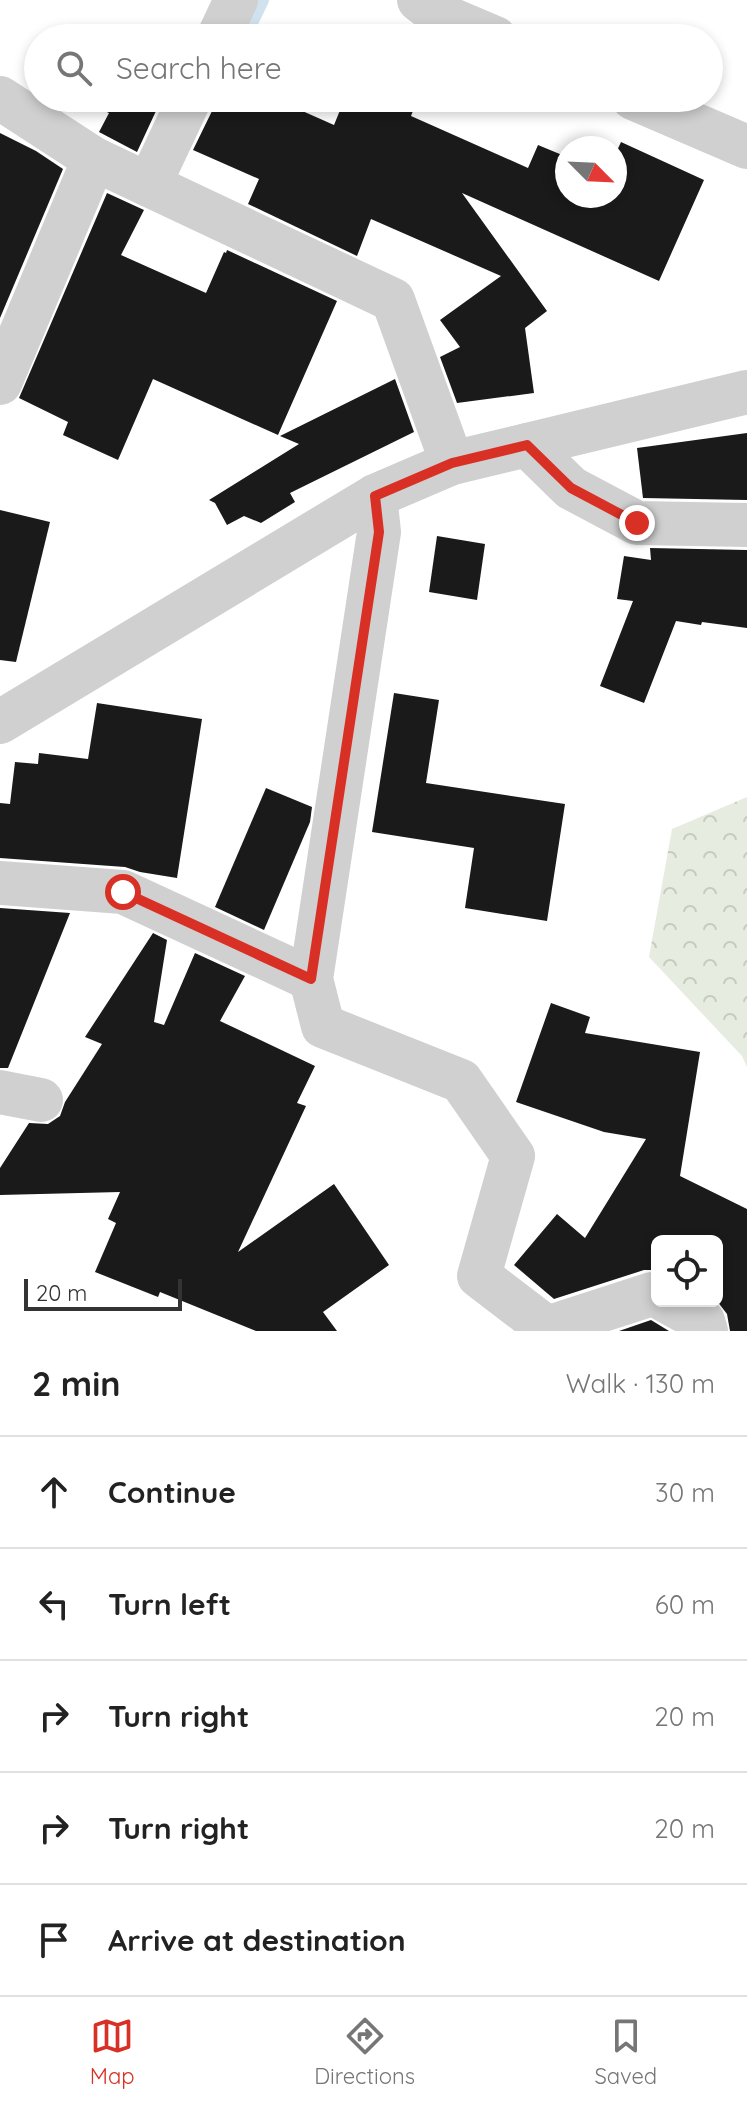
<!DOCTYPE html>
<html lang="en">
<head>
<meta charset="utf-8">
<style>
	:root { --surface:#fff; --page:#f2f2f2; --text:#222; --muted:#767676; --line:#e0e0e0; --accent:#d93025 }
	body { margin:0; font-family:Quicksand,sans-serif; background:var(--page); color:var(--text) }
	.controls { position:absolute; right:24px; bottom:24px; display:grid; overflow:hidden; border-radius:12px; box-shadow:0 4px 12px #0003 }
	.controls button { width:72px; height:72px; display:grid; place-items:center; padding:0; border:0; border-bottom:2px solid var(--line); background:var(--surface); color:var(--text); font:40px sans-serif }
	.compass { position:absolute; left:555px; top:136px; width:72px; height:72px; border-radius:50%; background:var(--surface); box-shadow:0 4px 12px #0003; rotate:114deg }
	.scale { position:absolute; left:24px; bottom:20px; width:158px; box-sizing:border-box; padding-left:8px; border:4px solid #333; border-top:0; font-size:22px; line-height:28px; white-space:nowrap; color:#333; -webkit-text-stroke:6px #fff; paint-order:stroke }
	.stop { position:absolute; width:24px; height:24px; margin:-18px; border:6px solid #d93025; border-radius:50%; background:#fff }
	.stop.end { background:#d93025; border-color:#fff; box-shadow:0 2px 8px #0008 }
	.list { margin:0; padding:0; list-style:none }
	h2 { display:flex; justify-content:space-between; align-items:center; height:104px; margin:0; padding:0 32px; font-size:34px }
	h2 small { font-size:26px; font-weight:400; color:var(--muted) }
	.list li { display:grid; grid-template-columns:52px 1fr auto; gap:24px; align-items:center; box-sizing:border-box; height:112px; padding:0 32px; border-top:2px solid var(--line) }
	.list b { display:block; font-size:30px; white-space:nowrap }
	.list em { font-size:26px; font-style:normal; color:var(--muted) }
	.icon { flex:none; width:44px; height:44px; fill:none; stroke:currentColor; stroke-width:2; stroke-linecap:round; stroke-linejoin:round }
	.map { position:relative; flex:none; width:747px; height:1331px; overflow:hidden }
	.search { position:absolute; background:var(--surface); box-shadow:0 4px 12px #0003; left:24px; right:24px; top:24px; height:88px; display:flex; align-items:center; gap:20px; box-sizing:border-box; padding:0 28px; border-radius:44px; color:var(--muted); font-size:30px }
	.sheet { height:664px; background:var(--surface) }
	nav { display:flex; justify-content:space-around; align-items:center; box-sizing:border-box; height:112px; border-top:2px solid var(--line); background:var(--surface); font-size:22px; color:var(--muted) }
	nav a { display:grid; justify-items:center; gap:4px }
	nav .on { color:var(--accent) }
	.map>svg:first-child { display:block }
	.forest { fill:url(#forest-crowns) }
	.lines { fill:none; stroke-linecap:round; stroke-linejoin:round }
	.stream { stroke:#cfe2ee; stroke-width:16 }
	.building { fill:#1a1a1a }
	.minor { stroke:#d0d0d0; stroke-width:44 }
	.route { stroke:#d93025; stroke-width:10 }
</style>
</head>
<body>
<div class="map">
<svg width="747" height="1331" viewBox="0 0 747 1331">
	<defs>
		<pattern id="forest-crowns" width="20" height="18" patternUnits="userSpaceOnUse" patternTransform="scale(2)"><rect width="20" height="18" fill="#e6ecdf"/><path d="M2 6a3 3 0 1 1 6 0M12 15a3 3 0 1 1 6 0" fill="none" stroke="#c6cbc0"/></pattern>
	</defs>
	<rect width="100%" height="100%" fill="#fff"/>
	<polygon class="forest" points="747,797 747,1067 742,1056 649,957 672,829"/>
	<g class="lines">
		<polyline class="stream" points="243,37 261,0"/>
	</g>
	<g class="building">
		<polygon points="76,98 162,98 137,152 99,132 109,113"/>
		<polygon points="215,98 273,98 334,125 345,98 418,98 411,116 528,168 538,145 567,157 567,196 615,196 615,155 621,142 704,180 659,281 462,193 547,311 525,328 534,393 457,403 440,357 460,347 440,320 501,276 371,219 357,256 248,204 259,179 193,150 213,109"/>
		<polygon points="0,133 36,151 63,169 0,318"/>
		<polygon points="107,193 144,210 121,255 206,293 224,252 226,253 227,250 337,301 278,435 153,379 118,460 63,435 68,422 19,398"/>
		<polygon points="395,379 414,432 290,493 295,502 261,523 244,516 227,525 215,503 209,500 299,444 280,436"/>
		<polygon points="747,433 747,500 643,498 637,448"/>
		<polygon points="0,510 50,522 16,662 0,660"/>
		<polygon points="437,536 485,544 477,600 429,592"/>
		<polygon points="650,548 747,550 747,628 702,622 701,625 676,621 644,703 600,686 633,601 617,599 624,556 651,560"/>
		<polygon points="394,693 439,700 426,783 565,804 547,921 465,908 474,848 372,832"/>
		<polygon points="97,703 202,719 177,878 140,872 125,867 0,858 0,803 10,804 15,762 38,764 39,753 88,759"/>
		<polygon points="266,788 312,807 310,822 264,930 215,907"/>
		<polygon points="0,908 70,913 8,1068 0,1068"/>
		<polygon points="153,933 167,940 154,1022 164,1025 195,953 245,976 220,1021 315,1066 297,1103 306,1106 238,1252 334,1184 389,1265 323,1312 337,1331 256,1331 160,1292 158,1297 95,1272 116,1223 108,1219 120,1192 0,1195 0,1168 29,1123 48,1124 60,1116 65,1102 102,1044 85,1037"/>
		<polygon points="551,1003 590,1017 585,1033 700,1052 680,1176 747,1209 747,1331 730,1331 727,1314 717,1301 717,1241 657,1241 657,1270 644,1270 554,1299 514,1265 557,1214 585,1238 646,1139 604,1132 516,1102"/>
		<polygon points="651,1320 669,1331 619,1331"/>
	</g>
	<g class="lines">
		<g class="minor">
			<polyline points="419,0 436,13 495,38"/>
			<polyline points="218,38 236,0"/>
			<polyline points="0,98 94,159 393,300 452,463"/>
			<polyline points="633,98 747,147"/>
			<polyline points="149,185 190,98"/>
			<polyline points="0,383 94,159"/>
			<polyline points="527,445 571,488 637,523 747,525"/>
			<polyline points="375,496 379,532 311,979 323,1026 461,1081 513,1156 479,1276 547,1328 543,1331"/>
			<polyline points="0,722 375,496 452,463 747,392"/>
			<polyline points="0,883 123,892 311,979"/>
			<polyline points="0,1092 41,1100"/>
			<polyline points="666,1301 703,1321 706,1331"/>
			<polyline points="547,1328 652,1294 657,1296"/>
		</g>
	</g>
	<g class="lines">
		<polyline class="route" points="123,892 311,979 379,532 375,496 452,463 527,445 571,488 637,523"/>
	</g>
</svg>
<div class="controls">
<button><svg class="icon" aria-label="locate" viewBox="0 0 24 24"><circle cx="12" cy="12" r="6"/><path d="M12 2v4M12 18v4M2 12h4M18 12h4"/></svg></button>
</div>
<svg class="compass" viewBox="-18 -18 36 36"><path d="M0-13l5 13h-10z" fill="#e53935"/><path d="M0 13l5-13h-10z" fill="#767676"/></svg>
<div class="scale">20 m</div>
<div class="stop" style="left:123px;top:892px"></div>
<div class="stop end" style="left:637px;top:523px"></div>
<div class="search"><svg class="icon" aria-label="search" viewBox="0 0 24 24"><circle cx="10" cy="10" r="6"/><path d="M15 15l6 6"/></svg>Search here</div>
</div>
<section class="sheet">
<h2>2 min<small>Walk · 130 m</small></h2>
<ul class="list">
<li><svg class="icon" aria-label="ahead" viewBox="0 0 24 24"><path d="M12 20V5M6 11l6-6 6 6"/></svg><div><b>Continue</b></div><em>30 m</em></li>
<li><svg class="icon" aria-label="left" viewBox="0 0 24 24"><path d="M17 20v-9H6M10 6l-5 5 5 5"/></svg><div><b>Turn left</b></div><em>60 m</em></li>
<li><svg class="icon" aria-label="right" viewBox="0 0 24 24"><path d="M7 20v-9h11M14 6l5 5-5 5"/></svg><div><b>Turn right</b></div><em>20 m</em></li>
<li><svg class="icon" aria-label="right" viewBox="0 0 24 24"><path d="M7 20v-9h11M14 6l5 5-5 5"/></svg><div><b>Turn right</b></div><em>20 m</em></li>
<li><svg class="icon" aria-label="arrive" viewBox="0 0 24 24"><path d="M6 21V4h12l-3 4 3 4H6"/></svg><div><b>Arrive at destination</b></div></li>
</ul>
</section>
<nav>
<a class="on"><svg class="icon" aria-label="map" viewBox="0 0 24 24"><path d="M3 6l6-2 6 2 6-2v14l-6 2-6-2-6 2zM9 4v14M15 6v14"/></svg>Map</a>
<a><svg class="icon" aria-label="directions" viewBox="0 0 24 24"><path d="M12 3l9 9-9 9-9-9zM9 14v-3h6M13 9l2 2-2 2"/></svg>Directions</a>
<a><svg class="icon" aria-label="saved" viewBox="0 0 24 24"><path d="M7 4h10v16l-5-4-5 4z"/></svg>Saved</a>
</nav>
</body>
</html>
